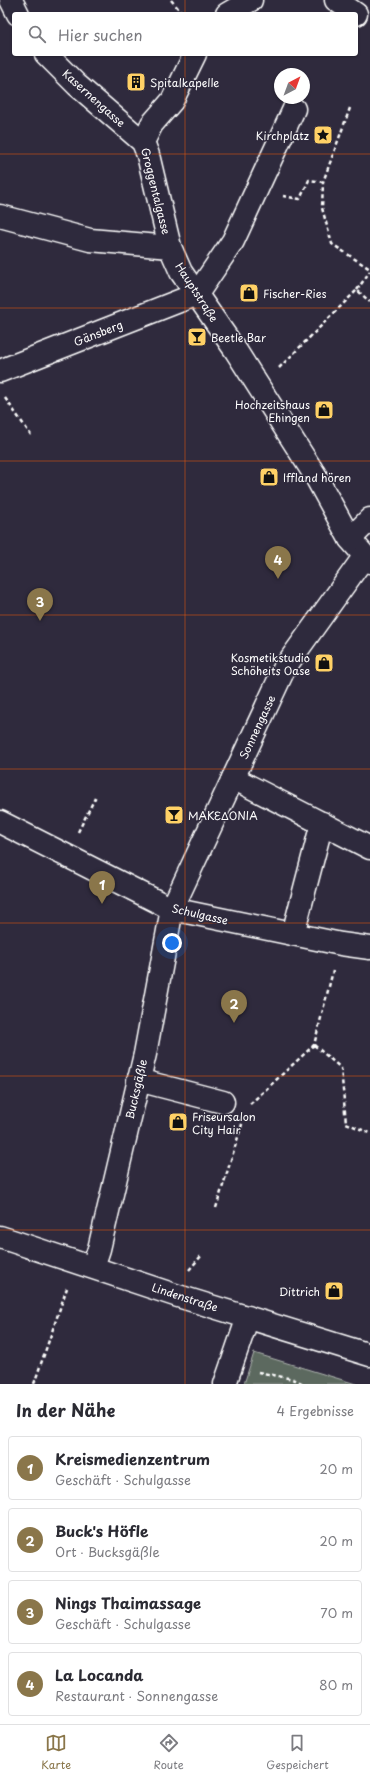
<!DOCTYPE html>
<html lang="de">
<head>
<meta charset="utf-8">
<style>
	:root { --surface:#fff; --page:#f2f2f3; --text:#2b2b33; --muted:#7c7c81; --line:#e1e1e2; --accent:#8a764a }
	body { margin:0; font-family:"Playpen Sans",sans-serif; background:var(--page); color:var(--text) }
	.compass { position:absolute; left:274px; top:68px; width:36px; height:36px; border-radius:50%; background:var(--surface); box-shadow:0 1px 3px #0004; rotate:41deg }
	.you { position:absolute; left:172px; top:943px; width:14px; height:14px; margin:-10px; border:3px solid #fff; border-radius:50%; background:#1a73e8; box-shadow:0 0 0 6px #1a73e833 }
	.badge { display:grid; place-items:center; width:26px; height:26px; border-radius:50%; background:var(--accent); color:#fff; font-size:13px; font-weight:700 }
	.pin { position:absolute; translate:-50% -33px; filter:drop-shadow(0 1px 2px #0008) }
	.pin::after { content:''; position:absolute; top:21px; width:14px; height:12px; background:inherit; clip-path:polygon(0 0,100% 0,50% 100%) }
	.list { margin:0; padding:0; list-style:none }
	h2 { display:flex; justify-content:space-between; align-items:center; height:52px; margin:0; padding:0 16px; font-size:17px }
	h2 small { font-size:13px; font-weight:400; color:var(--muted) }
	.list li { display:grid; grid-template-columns:26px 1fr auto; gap:12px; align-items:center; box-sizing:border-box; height:64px; margin:0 8px 8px; padding:0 8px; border:1px solid var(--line); border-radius:4px }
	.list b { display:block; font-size:15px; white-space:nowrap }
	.list p { margin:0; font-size:13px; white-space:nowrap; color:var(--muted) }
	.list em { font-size:13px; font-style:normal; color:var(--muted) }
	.icon { flex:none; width:22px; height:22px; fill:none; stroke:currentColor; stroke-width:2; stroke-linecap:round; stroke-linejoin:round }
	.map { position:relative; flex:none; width:370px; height:1384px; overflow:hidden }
	.search { position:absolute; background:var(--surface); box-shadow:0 1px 3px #0004; left:12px; right:12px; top:12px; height:44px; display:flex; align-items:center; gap:10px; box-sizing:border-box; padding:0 14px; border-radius:4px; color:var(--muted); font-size:15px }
	.sheet { height:340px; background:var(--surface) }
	nav { display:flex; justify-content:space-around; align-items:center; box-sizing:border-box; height:56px; border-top:1px solid var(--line); background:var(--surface); font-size:11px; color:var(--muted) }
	nav a { display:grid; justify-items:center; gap:2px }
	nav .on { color:var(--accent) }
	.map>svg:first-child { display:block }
	.green { fill:#5c695f; stroke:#aeb4af }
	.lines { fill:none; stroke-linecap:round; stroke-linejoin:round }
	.minor-casing { stroke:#fff; stroke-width:25 }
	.path { stroke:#fff; stroke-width:2.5; stroke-dasharray:4 3; stroke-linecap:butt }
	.minor { stroke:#2f2a3d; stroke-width:22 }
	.grid { fill:none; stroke:#e8590c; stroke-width:1; stroke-opacity:0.55 }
	.labels { text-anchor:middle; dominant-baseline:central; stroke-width:3; stroke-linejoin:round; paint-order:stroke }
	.poi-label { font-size:11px; fill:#fff; stroke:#2f2a3d; text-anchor:start }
	.street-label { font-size:11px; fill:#fff; stroke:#2f2a3d }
</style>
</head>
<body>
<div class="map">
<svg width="370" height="1384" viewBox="0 0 370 1384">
	<rect width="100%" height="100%" fill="#2f2a3d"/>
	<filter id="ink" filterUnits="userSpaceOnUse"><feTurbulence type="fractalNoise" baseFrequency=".025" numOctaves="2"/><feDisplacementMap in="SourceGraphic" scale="8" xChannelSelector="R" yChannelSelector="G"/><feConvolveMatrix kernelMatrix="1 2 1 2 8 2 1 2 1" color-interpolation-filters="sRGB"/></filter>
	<g filter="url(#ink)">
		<polygon class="green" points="254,1353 356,1384 244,1384"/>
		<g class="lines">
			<defs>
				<g id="minor">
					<polyline points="11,0 18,14"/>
					<polyline points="336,0 356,14"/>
					<polyline points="227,14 251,0"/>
					<polyline points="46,54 77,85 143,142 148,155 170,247 181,272 236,351 315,475 350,539 370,562"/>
					<polyline points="143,142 152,124 172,101 195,54"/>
					<polyline points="0,216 90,240 170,247"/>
					<polyline points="0,371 197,294 233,241 294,109"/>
					<polyline points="350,539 370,519"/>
					<polyline points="233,778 370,848"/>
					<polyline points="0,822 172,909 341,944 370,948"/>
					<polyline points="293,934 322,823"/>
					<polyline points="138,1080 223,1102"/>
					<polyline points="0,1237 178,1296 370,1355"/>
					<polyline points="93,1267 99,1249 145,1054 172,909 285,667 364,557"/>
					<polyline points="225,1384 248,1317"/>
				</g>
			</defs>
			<use href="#minor" class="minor-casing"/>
			<g class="path">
				<polyline points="171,0 183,14"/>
				<polyline points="350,108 323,182 322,208 332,244 370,269"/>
				<polyline points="283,196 300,199 309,180 323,182"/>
				<polyline points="357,290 370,271"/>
				<polyline points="279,368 357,290 370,302"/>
				<polyline points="5,398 31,435"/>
				<polyline points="78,832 96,796"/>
				<polyline points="314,1045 341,1068 346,1123 370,1133"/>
				<polyline points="250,1104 314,1045 333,971"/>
				<polyline points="216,1208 243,1121"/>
				<polyline points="189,1270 202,1255"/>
				<polyline points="258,1372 293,1379 304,1384"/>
				<polyline points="34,1384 67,1288"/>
			</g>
			<use href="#minor" class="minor"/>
		</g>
	</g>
	<path class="grid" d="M185,0V14M185,54V1384M0,154H370M0,308H370M0,461H370M0,615H370M0,769H370M0,923H370M0,1076H370M0,1230H370"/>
	<defs>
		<symbol id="building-square" viewBox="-11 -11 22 22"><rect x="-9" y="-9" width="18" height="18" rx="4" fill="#ffd166" stroke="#2f2a3d"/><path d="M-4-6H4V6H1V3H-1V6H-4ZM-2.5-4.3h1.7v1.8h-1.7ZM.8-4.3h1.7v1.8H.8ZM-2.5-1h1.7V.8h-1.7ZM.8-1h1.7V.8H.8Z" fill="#111"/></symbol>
		<symbol id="sight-square" viewBox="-11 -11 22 22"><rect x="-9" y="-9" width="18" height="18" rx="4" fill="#ffd166" stroke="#2f2a3d"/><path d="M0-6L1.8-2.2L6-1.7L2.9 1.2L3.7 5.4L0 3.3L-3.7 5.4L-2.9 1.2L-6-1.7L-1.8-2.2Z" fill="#111"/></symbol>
		<symbol id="shop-square" viewBox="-11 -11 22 22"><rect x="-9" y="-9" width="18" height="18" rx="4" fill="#ffd166" stroke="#2f2a3d"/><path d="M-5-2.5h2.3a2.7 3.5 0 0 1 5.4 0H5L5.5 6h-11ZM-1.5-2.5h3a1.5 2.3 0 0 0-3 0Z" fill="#111"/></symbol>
		<symbol id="bar-square" viewBox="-11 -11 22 22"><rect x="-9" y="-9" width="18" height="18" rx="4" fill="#ffd166" stroke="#2f2a3d"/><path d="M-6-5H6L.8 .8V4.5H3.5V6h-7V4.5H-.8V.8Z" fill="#111"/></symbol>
	</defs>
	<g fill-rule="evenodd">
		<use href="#building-square" x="125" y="71" width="22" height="22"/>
		<use href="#sight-square" x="312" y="124" width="22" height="22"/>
		<use href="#shop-square" x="238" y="282" width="22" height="22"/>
		<use href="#bar-square" x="186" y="326" width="22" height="22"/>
		<use href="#shop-square" x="313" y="399" width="22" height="22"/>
		<use href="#shop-square" x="258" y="466" width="22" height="22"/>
		<use href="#shop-square" x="313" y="652" width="22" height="22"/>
		<use href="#bar-square" x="163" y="804" width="22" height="22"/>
		<use href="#shop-square" x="167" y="1111" width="22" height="22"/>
		<use href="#shop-square" x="323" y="1280" width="22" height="22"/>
	</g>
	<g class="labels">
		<g class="poi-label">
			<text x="150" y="82">Spitalkapelle</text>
			<text x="309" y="135" text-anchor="end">Kirchplatz</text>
			<text x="263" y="293">Fischer-Ries</text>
			<text x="211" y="337">Beetle Bar</text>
			<text x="310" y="404" text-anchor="end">Hochzeitshaus<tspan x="310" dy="13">Ehingen</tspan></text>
			<text x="283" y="477">Iffland hören</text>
			<text x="310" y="657" text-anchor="end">Kosmetikstudio<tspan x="310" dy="13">Schöheits Oase</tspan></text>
			<text x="188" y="815">MAKƐΔONIA</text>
			<text x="192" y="1116">Friseursalon<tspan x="192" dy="13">City Hair</tspan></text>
			<text x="320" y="1291" text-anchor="end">Dittrich</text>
		</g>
		<g class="street-label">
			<text transform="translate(94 98) rotate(42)">Kasernengasse</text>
			<text transform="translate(156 191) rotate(76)">Groggentalgasse</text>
			<text transform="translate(197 292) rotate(57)">Hauptstraße</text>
			<text transform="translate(98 333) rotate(-21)">Gänsberg</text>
			<text transform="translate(257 727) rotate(-65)">Sonnengasse</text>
			<text transform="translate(200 914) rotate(13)">Schulgasse</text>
			<text transform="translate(136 1089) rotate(-77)">Bucksgäßle</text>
			<text transform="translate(185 1297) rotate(18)">Lindenstraße</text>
		</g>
	</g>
</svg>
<svg class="compass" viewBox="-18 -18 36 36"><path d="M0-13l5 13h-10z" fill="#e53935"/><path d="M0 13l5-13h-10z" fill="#7c7c81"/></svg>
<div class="you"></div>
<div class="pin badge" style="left:102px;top:904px">1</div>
<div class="pin badge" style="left:234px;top:1023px">2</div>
<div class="pin badge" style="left:40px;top:621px">3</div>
<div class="pin badge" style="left:278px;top:579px">4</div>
<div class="search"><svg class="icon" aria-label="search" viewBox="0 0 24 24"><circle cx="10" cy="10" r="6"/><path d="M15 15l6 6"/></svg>Hier suchen</div>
</div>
<section class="sheet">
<h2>In der Nähe<small>4 Ergebnisse</small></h2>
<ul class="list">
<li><span class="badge">1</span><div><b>Kreismedienzentrum</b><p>Geschäft · Schulgasse</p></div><em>20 m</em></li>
<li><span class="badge">2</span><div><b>Buck's Höfle</b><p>Ort · Bucksgäßle</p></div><em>20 m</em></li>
<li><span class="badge">3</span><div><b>Nings Thaimassage</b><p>Geschäft · Schulgasse</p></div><em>70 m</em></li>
<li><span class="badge">4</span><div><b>La Locanda</b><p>Restaurant · Sonnengasse</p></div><em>80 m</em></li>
</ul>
</section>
<nav>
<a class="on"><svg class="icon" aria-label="map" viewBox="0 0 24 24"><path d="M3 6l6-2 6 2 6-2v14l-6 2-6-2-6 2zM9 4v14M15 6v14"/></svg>Karte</a>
<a><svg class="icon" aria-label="directions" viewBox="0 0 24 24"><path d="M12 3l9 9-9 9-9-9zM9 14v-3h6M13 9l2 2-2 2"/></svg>Route</a>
<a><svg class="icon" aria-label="saved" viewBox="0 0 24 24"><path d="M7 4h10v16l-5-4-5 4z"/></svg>Gespeichert</a>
</nav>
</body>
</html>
